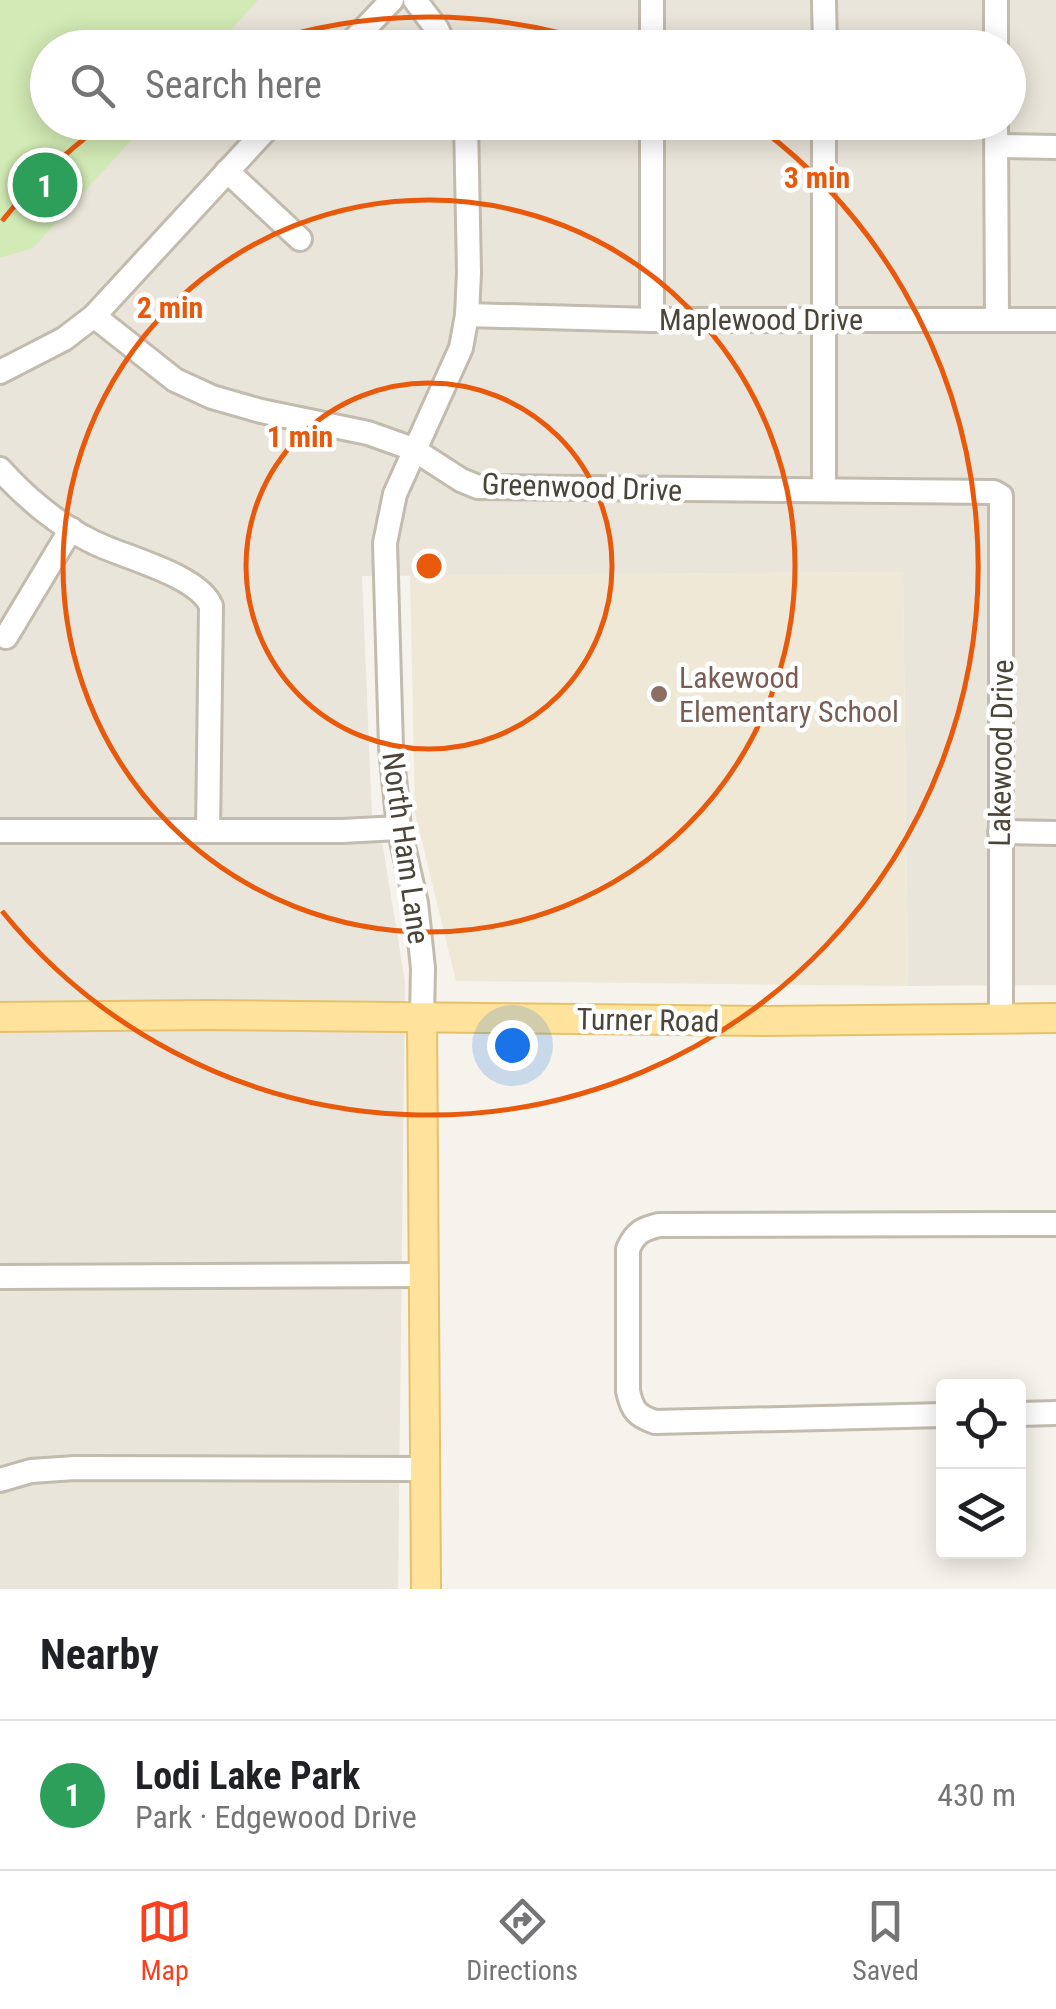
<!DOCTYPE html>
<html lang="en">
<head>
<meta charset="utf-8">
<style>
	:root { --surface:#fff; --page:#f2f2f2; --text:#202124; --muted:#757577; --line:#e0e0e0; --accent:#fc3f1d }
	body { margin:0; font-family:"Roboto Condensed",sans-serif; background:var(--page); color:var(--text) }
	.controls { position:absolute; right:30px; bottom:30px; display:grid; overflow:hidden; border-radius:10px; box-shadow:0 5px 25px #0003 }
	.controls button { width:90px; height:90px; display:grid; place-items:center; padding:0; border:0; border-bottom:2px solid var(--line); background:var(--surface); color:var(--text); font:50px sans-serif }
	.you { position:absolute; left:512px; top:1045px; width:35px; height:35px; margin:-25px; border:8px solid #fff; border-radius:50%; background:#1a73e8; box-shadow:0 0 0 15px #1a73e833 }
	.badge { display:grid; place-items:center; width:65px; height:65px; border-radius:50%; background:var(--accent); color:#fff; font-size:32px; font-weight:700 }
	.pin { position:absolute; translate:-50% -50%; border:5px solid #fff; box-shadow:0 2px 10px #0006 }
	.list { margin:0; padding:0; list-style:none }
	h2 { display:flex; justify-content:space-between; align-items:center; height:130px; margin:0; padding:0 40px; font-size:42px }
	h2 small { font-size:32px; font-weight:400; color:var(--muted) }
	.list li { display:grid; grid-template-columns:65px 1fr auto; gap:30px; align-items:center; box-sizing:border-box; height:150px; padding:0 40px; border-top:2px solid var(--line) }
	.list b { display:block; font-size:38px; white-space:nowrap }
	.list p { margin:0; font-size:32px; white-space:nowrap; color:var(--muted) }
	.list em { font-size:32px; font-style:normal; color:var(--muted) }
	.icon { flex:none; width:55px; height:55px; fill:none; stroke:currentColor; stroke-width:2; stroke-linecap:round; stroke-linejoin:round }
	.map { position:relative; flex:none; width:1056px; height:1589px; overflow:hidden }
	.search { position:absolute; background:var(--surface); box-shadow:0 5px 25px #0003; left:30px; right:30px; top:30px; height:110px; display:flex; align-items:center; gap:25px; box-sizing:border-box; padding:0 35px; border-radius:55px; color:var(--muted); font-size:38px }
	.sheet { height:280px; background:var(--surface) }
	nav { display:flex; justify-content:space-around; align-items:center; box-sizing:border-box; height:140px; border-top:2px solid var(--line); background:var(--surface); font-size:28px; color:var(--muted) }
	nav a { display:grid; justify-items:center; gap:5px }
	nav .on { color:var(--accent) }
	.map>svg:first-child { display:block }
	.residential { fill:#eae5da }
	.education { fill:#efe8d6 }
	.green { fill:#d2eab5 }
	.lines { fill:none; stroke-linecap:round; stroke-linejoin:round }
	.minor-casing { stroke:#c2bbae; stroke-width:28 }
	.major-casing { stroke:#e6c16a; stroke-width:32 }
	.minor { stroke:#fff; stroke-width:22 }
	.major { stroke:#ffe39c; stroke-width:28 }
	.ring { fill:none; stroke:#e8590c; stroke-width:5 }
	.education-dot { fill:#8d6e63; stroke:#fff; stroke-width:4 }
	.labels { text-anchor:middle; dominant-baseline:central; stroke-width:9; stroke-linejoin:round; paint-order:stroke }
	.street-label { font-size:30px; fill:#4b4439; stroke:#fff }
	.education-label { font-size:30px; fill:#785e54; stroke:#fff; text-anchor:start }
	.centre { fill:#e8590c; stroke:#fff; stroke-width:5 }
	.ring-label { font-size:30px; text-anchor:middle; font-weight:bold; fill:#e8590c; stroke:#fff; stroke-width:9; stroke-linejoin:round; paint-order:stroke }
</style>
</head>
<body>
<div class="map">
<svg width="1056" height="1589" viewBox="0 0 1056 1589">
	<rect width="100%" height="100%" fill="#f6f3ec"/>
	<polygon class="residential" points="248,0 1056,0 1056,985 908,986 903,572 362,576 372,816 383,847 405,981 398,1589 0,1589 0,172 76,123 1008,122 1008,48 191,47"/>
	<polygon class="education" points="903,572 908,986 456,981 415,813 410,575"/>
	<polygon class="green" points="0,0 258,0 215,47 48,48 48,122 147,123 33,248 0,258"/>
	<g class="lines">
		<defs>
			<g id="minor">
				<polyline points="415,0 437,29 446,48"/>
				<polyline points="824,0 825,48"/>
				<polyline points="996,0 996,48"/>
				<polyline points="346,48 392,0"/>
				<polyline points="652,48 652,0"/>
				<polyline points="996,122 997,319"/>
				<polyline points="997,146 1056,147"/>
				<polyline points="227,171 300,239"/>
				<polyline points="467,315 652,320 1056,320"/>
				<polyline points="94,316 175,380 212,397 261,411 368,433 413,449 461,480 478,487 994,492 1001,496 1001,1018"/>
				<polyline points="652,320 652,122"/>
				<polyline points="0,372 64,339 94,316 273,122"/>
				<path d="M0,469C24,496 58,525 91,541C121,557 198,574 211,606L208,831"/>
				<polyline points="824,490 824,122"/>
				<polyline points="6,637 71,529"/>
				<polyline points="0,831 342,831 399,828"/>
				<polyline points="1000,832 1056,833"/>
				<polyline points="422,1018 423,968 416,903 399,828 391,748 385,543 395,494 461,348 467,315 469,272 466,122"/>
				<polyline points="0,1277 423,1275"/>
				<polyline points="1018,1414 1056,1413"/>
				<path d="M944,1415L655,1422C637,1416 632,1410 628,1391V1249C635,1233 642,1229 659,1225L1056,1224"/>
				<polyline points="0,1480 31,1471 75,1468 423,1469"/>
			</g>
			<g id="major">
				<polyline points="0,1017 208,1015 765,1021 1056,1018"/>
				<polyline points="422,1018 426,1589"/>
			</g>
		</defs>
		<use href="#minor" class="minor-casing"/>
		<use href="#major" class="major-casing"/>
		<use href="#minor" class="minor"/>
		<use href="#major" class="major"/>
	</g>
	<g class="ring">
		<circle cx="429" cy="566" r="183"/>
		<circle cx="429" cy="566" r="366"/>
		<path d="M2 221A549 549 0 0 1 102 125M250 47A549 549 0 0 1 608 47M756 125A549 549 0 1 1 2 911"/>
	</g>
	<circle class="education-dot" cx="659" cy="694" r="10"/>
	<g class="labels">
		<g class="street-label">
			<text x="761" y="319">Maplewood Drive</text>
			<text transform="translate(582 487) rotate(2)">Greenwood Drive</text>
			<text transform="translate(1001 753) rotate(-89)">Lakewood Drive</text>
			<text transform="translate(406 848) rotate(82)">North Ham Lane</text>
			<text transform="translate(648 1020) rotate(1)">Turner Road</text>
		</g>
		<g class="education-label">
			<text x="679" y="677">Lakewood<tspan x="679" dy="34">Elementary School</tspan></text>
		</g>
	</g>
	<circle cx="429" cy="566" r="15" class="centre"/>
	<g class="ring-label">
		<text x="817" y="188">3 min</text>
		<text x="170" y="318">2 min</text>
		<text x="300" y="447">1 min</text>
	</g>
</svg>
<div class="controls">
<button><svg class="icon" aria-label="locate" viewBox="0 0 24 24"><circle cx="12" cy="12" r="6"/><path d="M12 2v4M12 18v4M2 12h4M18 12h4"/></svg></button>
<button><svg class="icon" aria-label="layers" viewBox="0 0 24 24"><path d="M12 4l9 5-9 5-9-5zM3 14l9 5 9-5"/></svg></button>
</div>
<div class="you"></div>
<div class="pin badge" style="left:45px;top:185px;background:#2e9e5b">1</div>
<div class="search"><svg class="icon" aria-label="search" viewBox="0 0 24 24"><circle cx="10" cy="10" r="6"/><path d="M15 15l6 6"/></svg>Search here</div>
</div>
<section class="sheet">
<h2>Nearby<small></small></h2>
<ul class="list">
<li><span class="badge" style="background:#2e9e5b">1</span><div><b>Lodi Lake Park</b><p>Park · Edgewood Drive</p></div><em>430 m</em></li>
</ul>
</section>
<nav>
<a class="on"><svg class="icon" aria-label="map" viewBox="0 0 24 24"><path d="M3 6l6-2 6 2 6-2v14l-6 2-6-2-6 2zM9 4v14M15 6v14"/></svg>Map</a>
<a><svg class="icon" aria-label="directions" viewBox="0 0 24 24"><path d="M12 3l9 9-9 9-9-9zM9 14v-3h6M13 9l2 2-2 2"/></svg>Directions</a>
<a><svg class="icon" aria-label="saved" viewBox="0 0 24 24"><path d="M7 4h10v16l-5-4-5 4z"/></svg>Saved</a>
</nav>
</body>
</html>
